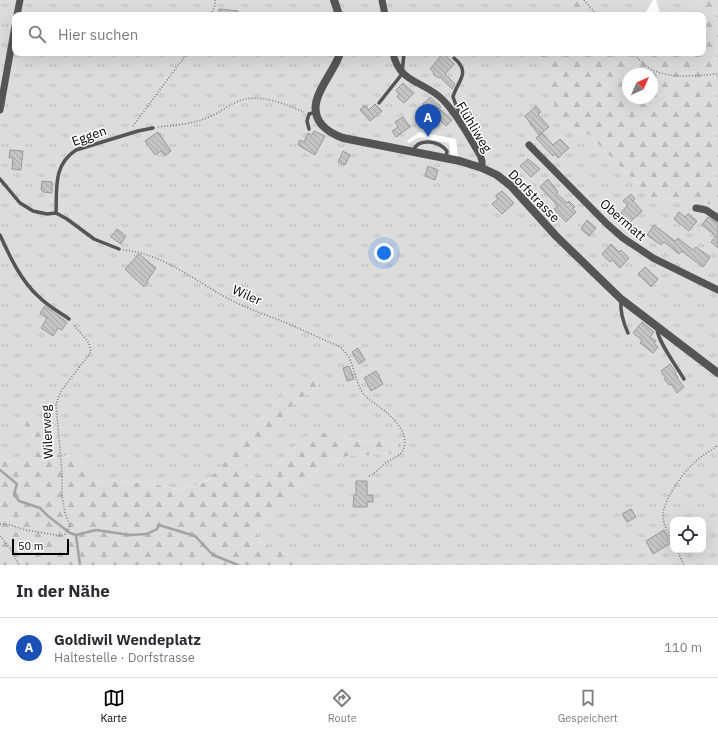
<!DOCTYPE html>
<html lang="de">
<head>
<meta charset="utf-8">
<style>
	:root { --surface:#fff; --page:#f7f7f7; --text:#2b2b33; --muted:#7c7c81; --line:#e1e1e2; --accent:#000 }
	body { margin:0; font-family:"IBM Plex Sans",sans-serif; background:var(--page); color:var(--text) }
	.controls { position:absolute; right:12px; bottom:12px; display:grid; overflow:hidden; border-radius:8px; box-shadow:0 4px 16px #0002 }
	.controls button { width:36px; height:36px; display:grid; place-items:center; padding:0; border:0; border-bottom:1px solid var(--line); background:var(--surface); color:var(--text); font:20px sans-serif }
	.compass { position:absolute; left:622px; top:68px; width:36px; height:36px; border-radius:50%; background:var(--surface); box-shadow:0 4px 16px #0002; rotate:45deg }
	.scale { position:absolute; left:12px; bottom:10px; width:57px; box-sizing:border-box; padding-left:4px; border:2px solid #000; border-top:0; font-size:11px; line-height:14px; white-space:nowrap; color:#000; -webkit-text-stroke:3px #fff; paint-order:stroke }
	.you { position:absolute; left:384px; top:253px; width:14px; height:14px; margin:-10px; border:3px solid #fff; border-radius:50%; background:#1a73e8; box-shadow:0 0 0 6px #1a73e833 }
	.badge { display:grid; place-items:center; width:26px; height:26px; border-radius:50%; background:var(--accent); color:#fff; font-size:13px; font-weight:700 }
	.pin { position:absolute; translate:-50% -33px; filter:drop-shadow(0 1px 2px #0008) }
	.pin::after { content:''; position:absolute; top:21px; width:14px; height:12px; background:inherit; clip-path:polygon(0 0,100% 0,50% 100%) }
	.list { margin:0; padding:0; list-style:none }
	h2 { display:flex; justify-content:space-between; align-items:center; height:52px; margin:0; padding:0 16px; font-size:17px }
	h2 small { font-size:13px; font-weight:400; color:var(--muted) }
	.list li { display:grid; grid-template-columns:26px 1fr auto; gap:12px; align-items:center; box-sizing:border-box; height:60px; padding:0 16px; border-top:1px solid var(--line) }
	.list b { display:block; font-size:15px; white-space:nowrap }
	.list p { margin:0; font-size:13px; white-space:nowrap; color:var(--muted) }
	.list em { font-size:13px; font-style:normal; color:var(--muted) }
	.icon { flex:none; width:22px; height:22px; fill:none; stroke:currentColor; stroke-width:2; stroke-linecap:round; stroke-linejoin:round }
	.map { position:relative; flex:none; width:718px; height:565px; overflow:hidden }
	.search { position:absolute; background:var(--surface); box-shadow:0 4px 16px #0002; left:12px; right:12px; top:12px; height:44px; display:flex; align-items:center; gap:10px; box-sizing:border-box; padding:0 14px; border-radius:8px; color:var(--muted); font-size:15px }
	.sheet { height:112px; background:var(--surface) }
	nav { display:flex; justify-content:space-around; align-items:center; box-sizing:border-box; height:56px; border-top:1px solid var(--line); background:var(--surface); font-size:11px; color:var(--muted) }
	nav a { display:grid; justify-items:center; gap:2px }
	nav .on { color:var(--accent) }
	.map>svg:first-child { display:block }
	.grass { fill:url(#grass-tufts); fill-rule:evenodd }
	.forest { fill:url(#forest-firs); fill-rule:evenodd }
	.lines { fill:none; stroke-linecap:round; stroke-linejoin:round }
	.stream { stroke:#a3a3a3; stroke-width:2.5 }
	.building { fill:url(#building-back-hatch); stroke:#999 }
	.path { stroke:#777; stroke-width:1.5; stroke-dasharray:1 2; stroke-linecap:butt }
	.service { stroke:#555; stroke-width:3.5 }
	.minor { stroke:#555; stroke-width:7 }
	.tertiary { stroke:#555; stroke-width:8 }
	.labels { text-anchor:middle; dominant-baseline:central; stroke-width:3; stroke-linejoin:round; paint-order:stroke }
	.street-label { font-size:13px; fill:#000; stroke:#fff }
</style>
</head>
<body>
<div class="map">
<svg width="718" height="565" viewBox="0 0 718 565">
	<defs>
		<pattern id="grass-tufts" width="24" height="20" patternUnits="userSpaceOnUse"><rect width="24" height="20" fill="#dcdcdc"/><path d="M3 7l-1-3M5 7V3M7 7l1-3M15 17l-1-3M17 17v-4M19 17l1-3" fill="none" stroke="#bbb"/></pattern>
		<pattern id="forest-firs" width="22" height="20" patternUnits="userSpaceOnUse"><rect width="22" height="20" fill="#dcdcdc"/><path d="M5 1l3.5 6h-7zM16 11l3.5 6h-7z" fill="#bbb"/></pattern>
		<pattern id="building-back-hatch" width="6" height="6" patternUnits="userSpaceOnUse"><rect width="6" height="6" fill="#c4c4c4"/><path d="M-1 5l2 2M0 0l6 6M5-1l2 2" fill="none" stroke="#a7a7a7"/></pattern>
	</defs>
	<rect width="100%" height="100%" fill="#fff"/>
	<g class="grass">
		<path d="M0,0H561L574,10L567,15H15V53H540L539,61L554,68L550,87L562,126L589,135L652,198L718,205V565H313L289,555L262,543L257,535L258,526L266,516L281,507L300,481L335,460L347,456H362L381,453L388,454L391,439L374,442L346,439L331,433L304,437L276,466L263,475L249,477L242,472L245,462L287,413L295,402L318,386L288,390L252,429L237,449L208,480L192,487L177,489L153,484L108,480L96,481L83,462L68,455L60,459L48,421L27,415L21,422C35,429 34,437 29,451L10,462L4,460L0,454ZM420,132L456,139L458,157L451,156L449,143L419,137L409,143L407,141ZM673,520H703V550H673Z"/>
		<polygon points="587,0 653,0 644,15 625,13 625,15 600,15"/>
		<polygon points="656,0 698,0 690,8 668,15 661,15"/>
	</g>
	<g class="forest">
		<polygon points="561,0 587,0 600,15 567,15 573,10"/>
		<path d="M698,0H718V205L652,198L589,135L562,126L549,87L554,68L539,61L540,53H703V15H668L690,8ZM628,74H652V98H628Z"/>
		<path d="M318,373L322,378L318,386L295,402L287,413L245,462L242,472L249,477L263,475L276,466L304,437L317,433H331L346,439L374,442L391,439L400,442L401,448L393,454L381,453L362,456H347L335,460L300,481L281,508L266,516L258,526L257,535L262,543L289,555L313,565H0V454L4,460L10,462L28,451C37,431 32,431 17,419L18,417C30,411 47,421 57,426L60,459C63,458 66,456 69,456C82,454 90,473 96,481L108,480L153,484L177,489L192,487L207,481L237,449L252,429L288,390L307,377Z"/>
	</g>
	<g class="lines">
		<g class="stream">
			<polyline points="0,470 17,484 14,494 19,501 40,508 48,516 70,533 76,535 96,530 130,535 147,534 157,529 159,525 195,536 213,555 238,565"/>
			<polyline points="76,535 80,565"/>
		</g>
	</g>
	<g class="building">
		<polygon points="219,9 238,11 238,15 218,15"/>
		<polygon points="443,53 454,64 445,74 455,84 452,89 440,77 439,78 433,74 434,72 430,69"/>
		<polygon points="403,83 414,93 404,103 397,97 399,94 396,90"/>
		<polygon points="430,97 441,107 439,108 452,120 446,126 423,104"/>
		<polygon points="375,104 382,111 370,121 360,110 365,105 369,110"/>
		<polygon points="536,106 541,112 538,114 549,127 539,135 525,116"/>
		<polygon points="403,117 410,127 396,137 392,131 398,127 395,122"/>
		<polygon points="314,131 325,136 315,155 298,145 300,140 304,142 308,133 312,135"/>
		<polygon points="158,132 171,151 165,156 161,151 155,155 145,141"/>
		<polygon points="542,133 553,145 560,139 569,148 558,158 555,154 553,156 536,138"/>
		<polygon points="10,150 23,151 21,170 12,169 13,158 9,158"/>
		<polygon points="343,151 350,155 345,165 338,162"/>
		<polygon points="528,159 540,169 531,177 520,166"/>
		<polygon points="428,166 438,170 435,180 425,176"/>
		<polygon points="548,179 558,192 556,193 567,203 569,201 575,207 572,209 576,212 566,222 554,209 558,206 540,187"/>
		<polygon points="42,181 52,182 52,193 43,192 43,190 41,190"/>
		<polygon points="502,191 514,203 502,214 492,204 498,199 496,196"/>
		<polygon points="631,194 635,199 633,201 642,211 630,222 635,227 630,232 615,219 628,205 623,201"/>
		<polygon points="679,212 685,217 688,214 697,221 689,231 674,219"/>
		<polygon points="708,217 718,223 718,248 711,242 716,236 702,225"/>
		<polygon points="587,220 596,228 589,236 581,229"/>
		<polygon points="654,225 675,241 678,238 693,250 696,247 710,257 703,267 682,251 679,254 664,242 661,245 647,235"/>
		<polygon points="117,229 126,236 121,244 111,237"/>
		<polygon points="611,244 619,252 621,250 629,258 620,268 612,260 610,262 602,254"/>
		<polygon points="139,254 156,268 147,281 148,283 144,287 125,269"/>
		<polygon points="645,267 658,279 651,287 638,274"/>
		<polygon points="45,306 67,322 62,330 58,328 53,336 41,328 47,318 40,313"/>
		<polygon points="642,322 654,332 650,337 656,341 654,344 658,347 653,353 640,343 642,340 633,333"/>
		<polygon points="358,348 365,360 359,364 352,352"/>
		<polygon points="670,364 676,373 675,374 678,377 677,378 684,387 677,393 671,384 669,385 664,379 666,378 661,371"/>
		<polygon points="349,366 354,379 347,381 343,368"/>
		<polygon points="376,371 383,384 371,391 364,378"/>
		<polygon points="356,481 367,481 367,495 373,495 373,502 367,502 367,507 353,507 354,495 356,495"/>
		<polygon points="631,509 636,517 627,522 622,514"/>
		<polygon points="664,530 671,543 653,554 646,541"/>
	</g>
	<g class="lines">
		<g class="path">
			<polyline points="584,0 597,15"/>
			<polyline points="211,15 215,5 215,0"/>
			<path d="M633,53C640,60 646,68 655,71C674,79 698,75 718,74"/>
			<polyline points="133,126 179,64 188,53"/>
			<path d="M158,127C176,125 193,124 209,117C220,113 228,105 239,101C259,93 285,104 304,112"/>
			<path d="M123,250C163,253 196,282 231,300C248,309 267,315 284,322C303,330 322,339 340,347C355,360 352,372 360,388C366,401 380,405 389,415C399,423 410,439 402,452C399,456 393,458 389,461C380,465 377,474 367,477"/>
			<polyline points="0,524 10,525 26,530 61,536 65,534 70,526 65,513 62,496 62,473 56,404 61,391 91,352 89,343 73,324"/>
			<polyline points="0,536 10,548 19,565"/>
			<path d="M673,541C669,534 664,526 663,518C661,504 682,473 693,464C700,456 710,452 718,445"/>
			<polyline points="677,550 684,565"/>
		</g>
		<g class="service">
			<path d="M454,58C472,73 457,81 453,97L459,113V119"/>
			<polyline points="379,103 402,74 404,53"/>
			<polyline points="309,129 307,121 309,114 316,112"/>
			<path d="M413,151C418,137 439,141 447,151L446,158"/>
			<polyline points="0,179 20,203 33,211 47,214 56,213 67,219 94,239 119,249"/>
			<path d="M56,213C57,188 53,165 76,150L138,131L153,128"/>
			<path d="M0,235C10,257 21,281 39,297C48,306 59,312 69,319"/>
			<path d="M621,300C620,311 623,322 628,333"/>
			<path d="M657,329C658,342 677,367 684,379"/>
		</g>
		<g class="minor">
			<polyline points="382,0 385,15"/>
			<polyline points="17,15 20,0"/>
			<path d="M393,53C399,84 426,81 444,101C459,117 469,137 480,155L482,161V168"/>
			<polyline points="0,110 15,26"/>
			<polyline points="529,145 607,224 623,238 653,258 718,290"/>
			<polyline points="696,208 706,210 718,218"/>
		</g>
		<g class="tertiary">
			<polyline points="334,0 339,15"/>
			<path d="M340,53C334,75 302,102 322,125C328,132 335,135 343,138L460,161L482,168L497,175L511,186L556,236L621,299L718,373"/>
		</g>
	</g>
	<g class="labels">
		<g class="street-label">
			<text transform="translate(474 127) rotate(59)">Flühliweg</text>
			<text transform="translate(89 136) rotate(-20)">Eggen</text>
			<text transform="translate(534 196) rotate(46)">Dorfstrasse</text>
			<text transform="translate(623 220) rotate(41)">Obermatt</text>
			<text transform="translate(247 295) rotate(24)">Wiler</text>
			<text transform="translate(47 432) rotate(-93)">Wilerweg</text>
		</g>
	</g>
</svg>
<div class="controls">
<button><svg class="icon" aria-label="locate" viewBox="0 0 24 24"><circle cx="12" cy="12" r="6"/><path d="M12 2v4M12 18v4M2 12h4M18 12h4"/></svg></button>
</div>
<svg class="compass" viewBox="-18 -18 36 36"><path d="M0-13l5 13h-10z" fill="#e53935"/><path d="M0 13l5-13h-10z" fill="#7c7c81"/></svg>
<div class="scale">50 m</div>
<div class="you"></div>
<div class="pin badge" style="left:428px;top:137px;background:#1a4fb4">A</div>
<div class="search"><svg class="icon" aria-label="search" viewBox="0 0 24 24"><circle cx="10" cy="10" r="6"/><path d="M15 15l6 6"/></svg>Hier suchen</div>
</div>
<section class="sheet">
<h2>In der Nähe<small></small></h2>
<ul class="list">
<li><span class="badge" style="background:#1a4fb4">A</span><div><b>Goldiwil Wendeplatz</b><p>Haltestelle · Dorfstrasse</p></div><em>110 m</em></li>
</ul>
</section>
<nav>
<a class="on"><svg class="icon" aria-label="map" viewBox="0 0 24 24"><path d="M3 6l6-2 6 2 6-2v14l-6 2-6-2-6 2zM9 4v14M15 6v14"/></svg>Karte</a>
<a><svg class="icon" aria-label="directions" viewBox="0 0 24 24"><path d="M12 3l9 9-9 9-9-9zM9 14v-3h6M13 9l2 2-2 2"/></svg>Route</a>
<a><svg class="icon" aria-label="saved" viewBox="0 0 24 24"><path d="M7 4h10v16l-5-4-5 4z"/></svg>Gespeichert</a>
</nav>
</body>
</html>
